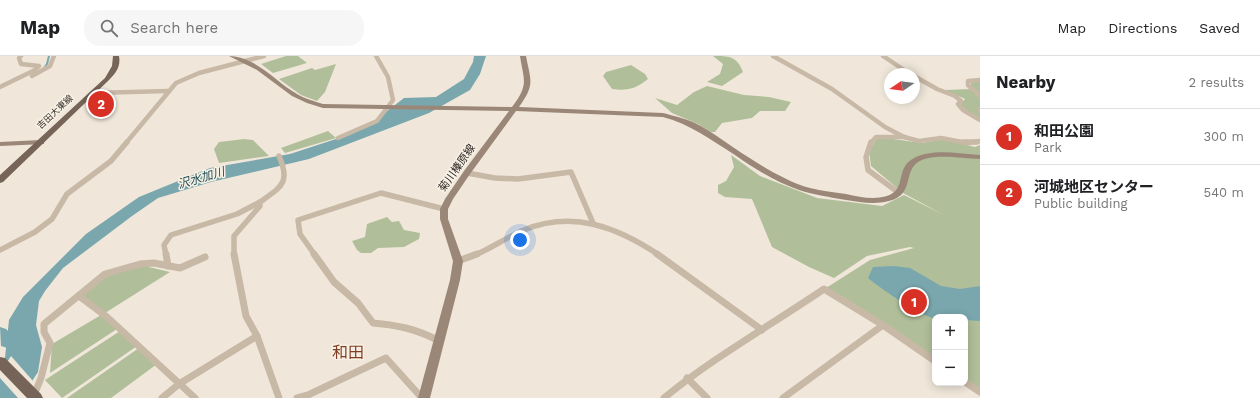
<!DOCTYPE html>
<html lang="en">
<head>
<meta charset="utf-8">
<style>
	:root { --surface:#fff; --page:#f6f6f6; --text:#202124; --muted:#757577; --line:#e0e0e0; --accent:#d93025 }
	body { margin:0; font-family:"Work Sans","Noto Sans JP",sans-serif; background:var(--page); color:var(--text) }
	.controls { position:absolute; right:12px; bottom:12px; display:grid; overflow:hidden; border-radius:8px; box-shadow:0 2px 10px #0003 }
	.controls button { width:36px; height:36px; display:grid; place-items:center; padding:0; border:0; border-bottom:1px solid var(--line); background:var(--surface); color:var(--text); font:20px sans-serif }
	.compass { position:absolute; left:884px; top:12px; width:36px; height:36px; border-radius:50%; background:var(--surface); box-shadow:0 2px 10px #0003; rotate:257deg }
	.you { position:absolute; left:520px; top:184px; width:14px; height:14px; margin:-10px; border:3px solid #fff; border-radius:50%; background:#1a73e8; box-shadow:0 0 0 6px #1a73e833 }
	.badge { display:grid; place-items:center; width:26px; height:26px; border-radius:50%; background:var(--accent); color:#fff; font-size:13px; font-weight:700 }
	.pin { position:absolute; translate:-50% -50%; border:2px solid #fff; box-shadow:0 1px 4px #0006 }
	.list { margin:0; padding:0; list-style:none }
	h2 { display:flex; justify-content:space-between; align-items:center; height:52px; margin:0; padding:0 16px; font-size:17px }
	h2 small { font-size:13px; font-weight:400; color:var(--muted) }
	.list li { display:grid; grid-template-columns:26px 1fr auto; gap:12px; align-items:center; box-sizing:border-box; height:56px; padding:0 16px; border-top:1px solid var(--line) }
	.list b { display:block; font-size:15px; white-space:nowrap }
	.list p { margin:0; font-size:13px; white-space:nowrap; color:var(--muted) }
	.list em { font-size:13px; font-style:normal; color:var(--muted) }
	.icon { flex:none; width:22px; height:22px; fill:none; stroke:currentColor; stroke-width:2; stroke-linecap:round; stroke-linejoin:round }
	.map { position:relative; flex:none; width:980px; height:342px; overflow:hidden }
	header { display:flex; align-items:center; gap:24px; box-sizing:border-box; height:56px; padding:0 20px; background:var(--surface); border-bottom:1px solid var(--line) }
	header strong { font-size:19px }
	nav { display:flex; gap:22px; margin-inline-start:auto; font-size:14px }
	.search { width:280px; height:36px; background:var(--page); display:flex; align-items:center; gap:10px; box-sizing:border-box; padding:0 14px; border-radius:16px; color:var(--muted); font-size:15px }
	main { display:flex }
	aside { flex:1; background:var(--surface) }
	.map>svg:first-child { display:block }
	.green { fill:#b0bf9a }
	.water { fill:#79a7ad }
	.pier { fill:#f0e7da }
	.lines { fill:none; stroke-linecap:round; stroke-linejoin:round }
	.stream { stroke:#79a7ad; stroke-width:2 }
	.river { fill:#79a7ad; fill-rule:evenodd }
	.street-far2 { stroke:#c8b8a6; stroke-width:4.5 }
	.street-far1 { stroke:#c8b8a6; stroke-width:5.5 }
	.street { stroke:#c8b8a6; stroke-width:7 }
	.secondary { fill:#9b8778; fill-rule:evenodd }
	.primary { fill:#766458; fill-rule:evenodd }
	.labels { text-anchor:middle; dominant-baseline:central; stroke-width:3; stroke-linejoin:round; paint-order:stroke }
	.far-street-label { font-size:9px; fill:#342c27; stroke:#f8f1e6 }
	.street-label { font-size:11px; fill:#342c27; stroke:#f8f1e6 }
	.water-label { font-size:12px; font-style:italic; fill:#1e4d54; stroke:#f8f1e6 }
	.near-quarter-label { font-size:16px; fill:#813e22; stroke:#f8f1e6 }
</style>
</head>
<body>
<header>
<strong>Map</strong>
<div class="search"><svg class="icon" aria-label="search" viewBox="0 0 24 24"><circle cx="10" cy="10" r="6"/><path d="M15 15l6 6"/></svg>Search here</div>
<nav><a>Map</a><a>Directions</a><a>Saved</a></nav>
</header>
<main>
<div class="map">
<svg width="980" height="342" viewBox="0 0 980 342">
	<rect width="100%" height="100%" fill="#f0e7da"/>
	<g class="green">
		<polygon points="286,0 298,0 307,7 273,17 261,8"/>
		<path d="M713,0C729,0 737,0 743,16L722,30L707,26L720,18L723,8Z"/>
		<polygon points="336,8 325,36 317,45 301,39 279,23 312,12 315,14"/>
		<path d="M631,9L645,18L648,23C635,33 628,35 612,33L603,20L606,16Z"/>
		<polygon points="980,25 980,62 965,55 960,49 965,43 945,34 971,33 971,26"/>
		<polygon points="707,30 744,39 769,41 791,46 785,55 760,55 752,62 722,67 715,76 711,76 698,68 672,57 655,42 677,49 694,36"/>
		<polygon points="328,75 336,82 285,97 281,92"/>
		<polygon points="878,81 922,87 944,83 975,91 980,89 980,333 965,323 965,261 935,261 935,304 826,232 870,204 914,192 910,191 867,200 834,222 809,211 772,191 752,143 725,141 718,137 718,129 726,125 734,111 731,99 760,120 817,142 882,150 904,139 944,159 903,137 871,110 869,95"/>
		<polygon points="244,83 253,84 269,100 219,107 214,93 219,86"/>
		<polygon points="387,161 392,166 399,165 404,174 420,177 419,183 404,191 378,192 371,197 361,197 357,194 352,185 365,181 367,168"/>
		<polygon points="140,209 170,216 105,257 82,239 107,218"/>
		<polygon points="101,259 117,273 50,317 52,288"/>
		<polygon points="120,275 137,290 62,342 45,324"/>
		<polygon points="139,292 157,308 111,342 67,342"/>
	</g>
	<g class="water">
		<polygon points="474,0 486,0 480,18 470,34 429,57 309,103 211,126 158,142 132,160 63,212 45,235 39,245 36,269 42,291 38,316 21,342 0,342 0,317 4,311 9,264 23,241 86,178 139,141 210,112 290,98 339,82 373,66 404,42 436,41 464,23 473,6"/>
		<path d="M894,210L910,212L941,230L960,233L980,230V265L965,264V261C955,261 943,262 935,262C924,263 877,230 868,222L873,211Z"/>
	</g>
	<polygon class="pier" points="11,300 33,325 35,325 24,342 18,342 0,322 0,314 4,311"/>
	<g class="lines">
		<polyline class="stream" points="44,12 47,8 49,0"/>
		<polygon class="river" points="0,271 6,273 13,280 29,285 32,290 29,295 23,297 1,290"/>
		<g class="street-far2">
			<polyline points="773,0 832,33 885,71 904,81 919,85 941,82 967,87 980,85"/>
			<polyline points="883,0 910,18"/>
			<polyline points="32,20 50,10 54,0"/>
			<polyline points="914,20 937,33 955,40 961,45 958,48 963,54 980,64"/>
			<polyline points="980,24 968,25 968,29 980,40"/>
			<polyline points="0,31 35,14 39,10 21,8 19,2 21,0"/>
			<polyline points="94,37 168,35"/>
			<polyline points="980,53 980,55"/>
			<polyline points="338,82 377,65 393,44 388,21 376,0"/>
			<polyline points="126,87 176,27 199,17 264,0"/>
			<polyline points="871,87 876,81 905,81"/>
		</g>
		<g class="street-far1">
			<polyline points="871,86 866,101 868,114 899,137"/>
			<polyline points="963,86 977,86"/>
			<polyline points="467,117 495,122 518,123 571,116 593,167"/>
			<polyline points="0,194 35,176 52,163 67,138 111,105 127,86"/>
			<polyline points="166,199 164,189 171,179 237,158 260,146"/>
			<path d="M234,199V180L260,150V146C281,131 291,127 279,100"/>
			<polyline points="315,199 300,178 298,164 381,137 444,153"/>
			<path d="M475,199C492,192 507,181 524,174C573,154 617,171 659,199"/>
		</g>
		<g class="street">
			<polyline points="166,198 168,210"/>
			<polyline points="234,198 246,260 257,280 279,342"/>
			<path d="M314,198L334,226L358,247L373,267C397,269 417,273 439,285"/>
			<polyline points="657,198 762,274"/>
			<polyline points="458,205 477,198"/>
			<polyline points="79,240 107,261 195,342"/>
			<polyline points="687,322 707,342"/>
			<polyline points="965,326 980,336"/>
			<polyline points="34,339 41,322 50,287 44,276 44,268 105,218 140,208 154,207 180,212 205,201"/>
			<polyline points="162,342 179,328 257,280"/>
			<polyline points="297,342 308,339 386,302 422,342"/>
			<path d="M664,342C714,301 771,269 824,233L883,269L935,305"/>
			<polyline points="783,342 883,269"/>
		</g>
		<g class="secondary">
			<path d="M229,0C255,0 276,26 297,38C305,43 314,45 323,48L512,51C529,28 524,26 520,0H526C531,26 535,28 519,51L663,57C674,60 684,62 695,67C713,76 730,90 748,101C767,113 788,126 810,132C822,135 834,136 846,138C855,140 864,142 873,142C913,141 891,114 914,102C933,92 960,98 980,99V103C963,103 935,97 920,105C899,116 921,146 873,147C864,147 855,145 846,144C830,141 814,139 799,134C776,126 755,113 735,99C711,84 690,68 663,61L516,55L470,118L453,143L448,153V163L463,205L460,224L430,342H418L450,224L453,205L440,163V153L445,143L464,115L509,55L323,52L307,47L292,40L257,14Z"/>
			<polygon points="41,84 44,84 44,88 0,90 0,86"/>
		</g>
		<g class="primary">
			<path d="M113,0H119C121,10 116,17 109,24L3,126L0,127V119L105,22L112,10Z"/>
			<polygon points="0,301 5,302 41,338 43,342 27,342 0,314"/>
		</g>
	</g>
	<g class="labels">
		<g class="far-street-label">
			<text transform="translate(55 56) rotate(-43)">吉田大東線</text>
		</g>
		<g class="street-label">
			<text transform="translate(457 112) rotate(-55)">菊川榛原線</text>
		</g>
		<g class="water-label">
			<text transform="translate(201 122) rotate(-16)">沢水加川</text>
		</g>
		<g class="near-quarter-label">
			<text x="348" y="296">和田</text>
		</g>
	</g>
</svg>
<div class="controls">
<button>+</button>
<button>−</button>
</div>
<svg class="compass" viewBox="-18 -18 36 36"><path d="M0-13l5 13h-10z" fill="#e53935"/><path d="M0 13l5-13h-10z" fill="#757577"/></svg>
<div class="you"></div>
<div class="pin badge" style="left:914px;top:246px">1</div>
<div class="pin badge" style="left:101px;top:48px">2</div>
</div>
<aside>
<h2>Nearby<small>2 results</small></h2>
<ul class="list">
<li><span class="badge">1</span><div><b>和田公園</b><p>Park</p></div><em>300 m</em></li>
<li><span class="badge">2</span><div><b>河城地区センター</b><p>Public building</p></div><em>540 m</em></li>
</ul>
</aside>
</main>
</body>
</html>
